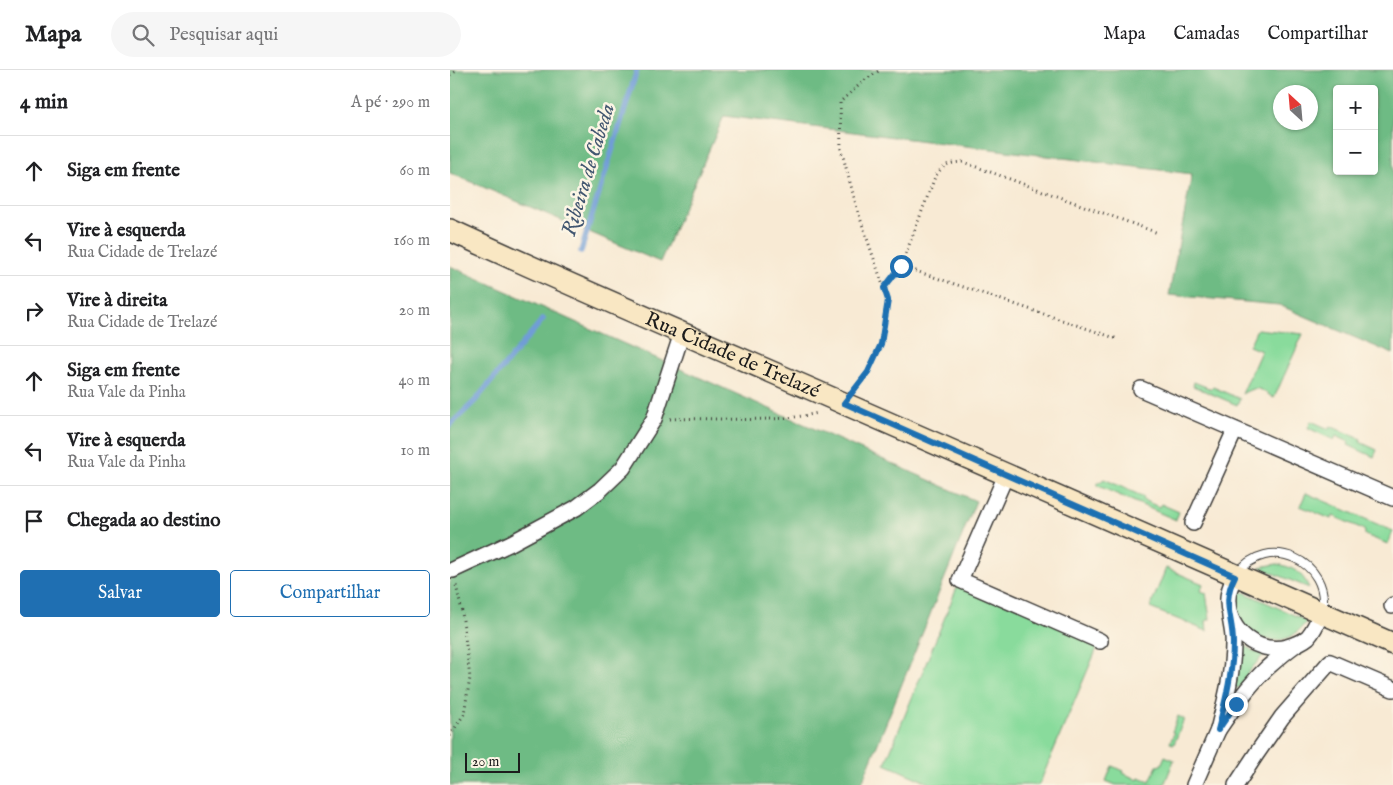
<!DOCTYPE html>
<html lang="pt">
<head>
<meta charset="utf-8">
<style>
	:root { --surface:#fff; --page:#f6f6f6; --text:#202124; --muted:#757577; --line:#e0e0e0; --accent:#1f6fb2 }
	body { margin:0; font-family:"IM FELL English",serif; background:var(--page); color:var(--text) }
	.controls { position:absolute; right:15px; top:15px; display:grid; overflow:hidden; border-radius:5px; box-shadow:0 1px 4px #0004 }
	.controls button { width:45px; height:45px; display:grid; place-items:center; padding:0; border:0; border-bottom:1px solid var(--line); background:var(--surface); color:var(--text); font:25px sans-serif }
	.compass { position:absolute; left:823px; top:15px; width:45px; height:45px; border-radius:50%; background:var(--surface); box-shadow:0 1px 4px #0004; rotate:334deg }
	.scale { position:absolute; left:15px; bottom:12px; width:55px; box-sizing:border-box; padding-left:5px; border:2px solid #1c1c1c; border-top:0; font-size:14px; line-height:18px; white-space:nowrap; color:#1c1c1c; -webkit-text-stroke:4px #fcf5e5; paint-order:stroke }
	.stop { position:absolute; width:15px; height:15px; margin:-11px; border:4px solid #1f6fb2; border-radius:50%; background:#fff }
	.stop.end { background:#1f6fb2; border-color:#fff; box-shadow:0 1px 5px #0008 }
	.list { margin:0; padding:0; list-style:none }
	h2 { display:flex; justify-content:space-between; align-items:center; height:65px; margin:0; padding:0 20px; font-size:21px }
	h2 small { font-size:16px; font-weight:400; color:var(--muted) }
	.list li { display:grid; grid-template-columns:32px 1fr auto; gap:15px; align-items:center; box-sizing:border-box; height:70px; padding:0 20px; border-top:1px solid var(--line) }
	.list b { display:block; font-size:19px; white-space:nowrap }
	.list p { margin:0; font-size:16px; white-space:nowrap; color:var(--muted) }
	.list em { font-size:16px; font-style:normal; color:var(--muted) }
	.actions { display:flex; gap:10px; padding:15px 20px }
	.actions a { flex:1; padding:11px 0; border:1px solid var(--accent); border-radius:5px; text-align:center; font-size:18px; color:var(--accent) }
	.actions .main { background:var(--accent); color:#fff }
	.icon { flex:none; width:28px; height:28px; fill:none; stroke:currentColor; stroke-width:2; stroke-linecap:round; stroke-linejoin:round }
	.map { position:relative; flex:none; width:943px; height:715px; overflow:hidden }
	header { display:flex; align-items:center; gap:30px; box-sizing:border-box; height:70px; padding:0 25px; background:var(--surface); border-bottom:1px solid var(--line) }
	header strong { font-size:24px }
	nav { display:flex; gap:28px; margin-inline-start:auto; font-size:18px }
	.search { width:350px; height:45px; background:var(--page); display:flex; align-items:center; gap:12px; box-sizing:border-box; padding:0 18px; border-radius:28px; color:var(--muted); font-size:19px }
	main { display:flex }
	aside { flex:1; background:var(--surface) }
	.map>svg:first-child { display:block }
	.green { fill:#89db9c; stroke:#527c5c }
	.forest { fill:#6ebb84; stroke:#456c50; fill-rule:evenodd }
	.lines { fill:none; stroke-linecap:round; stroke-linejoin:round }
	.stream { stroke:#6f9dd7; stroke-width:5.5 }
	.lane-casing { stroke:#3d3b38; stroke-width:10 }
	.street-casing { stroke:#3d3b38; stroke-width:18 }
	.secondary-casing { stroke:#3d3b38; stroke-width:24 }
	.path { stroke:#3d3b38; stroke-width:3; stroke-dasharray:1 4; stroke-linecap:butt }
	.lane { stroke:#fff; stroke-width:8 }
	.street { stroke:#fff; stroke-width:15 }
	.secondary { stroke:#f9e7c3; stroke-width:21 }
	.route { stroke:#1f6fb2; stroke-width:6 }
	.labels { text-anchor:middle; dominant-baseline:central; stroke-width:5; stroke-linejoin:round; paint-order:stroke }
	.street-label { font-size:20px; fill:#1c1c1c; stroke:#fcf5e5 }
	.water-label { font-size:21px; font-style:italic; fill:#415670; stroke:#fcf5e5 }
</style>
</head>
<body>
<header>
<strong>Mapa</strong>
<div class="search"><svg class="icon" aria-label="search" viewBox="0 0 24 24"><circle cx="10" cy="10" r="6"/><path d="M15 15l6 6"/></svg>Pesquisar aqui</div>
<nav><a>Mapa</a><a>Camadas</a><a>Compartilhar</a></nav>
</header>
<main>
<aside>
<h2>4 min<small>A pé · 290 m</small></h2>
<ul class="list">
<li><svg class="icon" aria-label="ahead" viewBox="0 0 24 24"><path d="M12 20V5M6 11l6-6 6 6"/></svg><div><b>Siga em frente</b></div><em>60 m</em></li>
<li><svg class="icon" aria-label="left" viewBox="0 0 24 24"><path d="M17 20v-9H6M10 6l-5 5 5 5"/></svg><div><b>Vire à esquerda</b><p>Rua Cidade de Trelazé</p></div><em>160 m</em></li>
<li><svg class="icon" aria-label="right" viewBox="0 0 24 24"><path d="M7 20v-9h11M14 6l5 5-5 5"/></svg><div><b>Vire à direita</b><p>Rua Cidade de Trelazé</p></div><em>20 m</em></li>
<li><svg class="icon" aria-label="ahead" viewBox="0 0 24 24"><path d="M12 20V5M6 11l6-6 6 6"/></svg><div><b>Siga em frente</b><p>Rua Vale da Pinha</p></div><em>40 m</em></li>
<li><svg class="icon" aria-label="left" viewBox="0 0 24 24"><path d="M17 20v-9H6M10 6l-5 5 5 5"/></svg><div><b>Vire à esquerda</b><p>Rua Vale da Pinha</p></div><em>10 m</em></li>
<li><svg class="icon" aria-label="arrive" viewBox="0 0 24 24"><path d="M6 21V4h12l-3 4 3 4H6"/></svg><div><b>Chegada ao destino</b></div></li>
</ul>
<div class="actions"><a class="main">Salvar</a><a>Compartilhar</a></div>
</aside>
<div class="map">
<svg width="943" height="715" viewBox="0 0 943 715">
	<rect width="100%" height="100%" fill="#fcf5e5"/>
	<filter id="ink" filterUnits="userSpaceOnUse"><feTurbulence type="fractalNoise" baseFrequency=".02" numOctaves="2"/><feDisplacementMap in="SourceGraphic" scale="10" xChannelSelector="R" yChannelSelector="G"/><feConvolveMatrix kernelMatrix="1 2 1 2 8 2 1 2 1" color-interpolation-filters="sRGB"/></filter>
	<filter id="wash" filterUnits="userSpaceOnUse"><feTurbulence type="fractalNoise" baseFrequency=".0096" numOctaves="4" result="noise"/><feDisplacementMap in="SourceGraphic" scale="20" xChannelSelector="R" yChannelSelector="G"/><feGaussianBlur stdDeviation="1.12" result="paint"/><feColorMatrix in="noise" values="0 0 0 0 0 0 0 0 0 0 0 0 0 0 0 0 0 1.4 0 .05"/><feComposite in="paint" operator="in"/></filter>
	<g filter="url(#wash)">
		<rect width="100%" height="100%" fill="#f8ead4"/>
		<g class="green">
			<path d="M807,259L853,264L824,328C819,326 818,323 813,321C806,316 799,320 792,324L811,281L799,276Z"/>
			<polygon points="744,312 761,319 763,317 790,329 787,335 743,316"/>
			<polygon points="861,351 879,359 880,356 911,369 910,372 927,380 924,387 898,375 899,372 886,366 884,370 858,358"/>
			<polygon points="654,409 694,427 693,430 709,437 711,434 729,442 726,450 646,415"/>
			<polygon points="856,423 943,461 938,474 915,465 915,462 913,459 883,446 881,449 850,436"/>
			<path d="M827,494C843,497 853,503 859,518L809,497Z"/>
			<polygon points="716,498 753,514 751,521 756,523 760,549 756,551 757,561 700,538"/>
			<polygon points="510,510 650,571 589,715 483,715 435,694"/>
			<path d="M789,520L857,551C851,558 846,565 837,568C813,577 784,558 785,531C786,528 788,523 789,520Z"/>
			<polygon points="791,573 803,581 814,584 797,604 790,617 786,618 784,617 784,614"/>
			<polygon points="728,646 734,649 724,674 720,673 724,663 722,662"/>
			<polygon points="715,686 724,690 714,715 666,715 656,711 662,696 674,701 673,703 688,710 689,707 700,711 707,696 711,695"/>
		</g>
		<g class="forest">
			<path d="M0,0H943V284L829,235L719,225L742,104L274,46L210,192L0,103ZM887,19H924V101H887ZM831,22H861V52H831Z"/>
			<polygon points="0,196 526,431 411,715 0,715"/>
		</g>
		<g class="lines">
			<g class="stream">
				<polyline points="131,181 187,0"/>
				<polyline points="0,355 25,331 93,249"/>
			</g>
		</g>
	</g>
	<g filter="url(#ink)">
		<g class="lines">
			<defs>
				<path id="lane" d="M787,504C817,462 882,491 872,541"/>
				<g id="street">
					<polyline points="691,319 943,428"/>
					<polyline points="556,405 510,510 650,571"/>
					<polyline points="743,453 785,360"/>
					<polyline points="3,500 61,473 126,438 150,420 173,398 204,349 232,263"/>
					<path d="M785,506C781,514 777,523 778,532C779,562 807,584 837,577C844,575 852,572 858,567C864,560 868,551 871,543"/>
					<polyline points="942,536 943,535"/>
					<path d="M780,547C781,555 784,565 783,574C783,603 775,632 768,660C783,638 798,616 817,598C826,590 835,582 845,575"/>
					<polyline points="744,715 768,660"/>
					<polyline points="786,715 807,683 832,647 880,592 943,619"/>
				</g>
				<g id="secondary">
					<path id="s1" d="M0,160C130,220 262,276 393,333C576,414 759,495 943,574"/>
				</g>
			</defs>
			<use href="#lane" class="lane-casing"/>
			<use href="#street" class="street-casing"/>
			<use href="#secondary" class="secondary-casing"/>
			<g class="path">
				<polyline points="0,5 8,0"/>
				<polyline points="451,196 668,269"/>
				<path d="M435,218L451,196L485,107C494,94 497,93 513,92L708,163"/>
				<polyline points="405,319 418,302 431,274 438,230 408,142 391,79 390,32 415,10 430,0"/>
				<path d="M220,349C269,347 320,354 368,343"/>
				<polyline points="0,666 14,644 20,608 12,542 6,515"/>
			</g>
			<use href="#lane" class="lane"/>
			<use href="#street" class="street"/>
			<use href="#secondary" class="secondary"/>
		</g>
	</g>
	<g class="lines" filter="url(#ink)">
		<path class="route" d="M451,196L434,218L438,230L431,274L418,302L394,333L785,506C771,533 783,546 783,573C783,602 775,632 768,660L786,634"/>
	</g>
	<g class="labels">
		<g class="street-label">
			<text stroke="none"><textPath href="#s1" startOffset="309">Rua Cidade de Trelazé</textPath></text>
		</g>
		<g class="water-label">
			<text transform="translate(139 100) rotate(-73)">Ribeira de Cabeda</text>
		</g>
	</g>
</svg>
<div class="controls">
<button>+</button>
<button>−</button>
</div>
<svg class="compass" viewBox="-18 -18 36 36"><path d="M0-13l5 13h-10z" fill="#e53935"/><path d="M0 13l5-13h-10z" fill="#757577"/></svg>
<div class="scale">20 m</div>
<div class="stop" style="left:451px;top:196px"></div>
<div class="stop end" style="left:786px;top:634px"></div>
</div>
</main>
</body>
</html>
